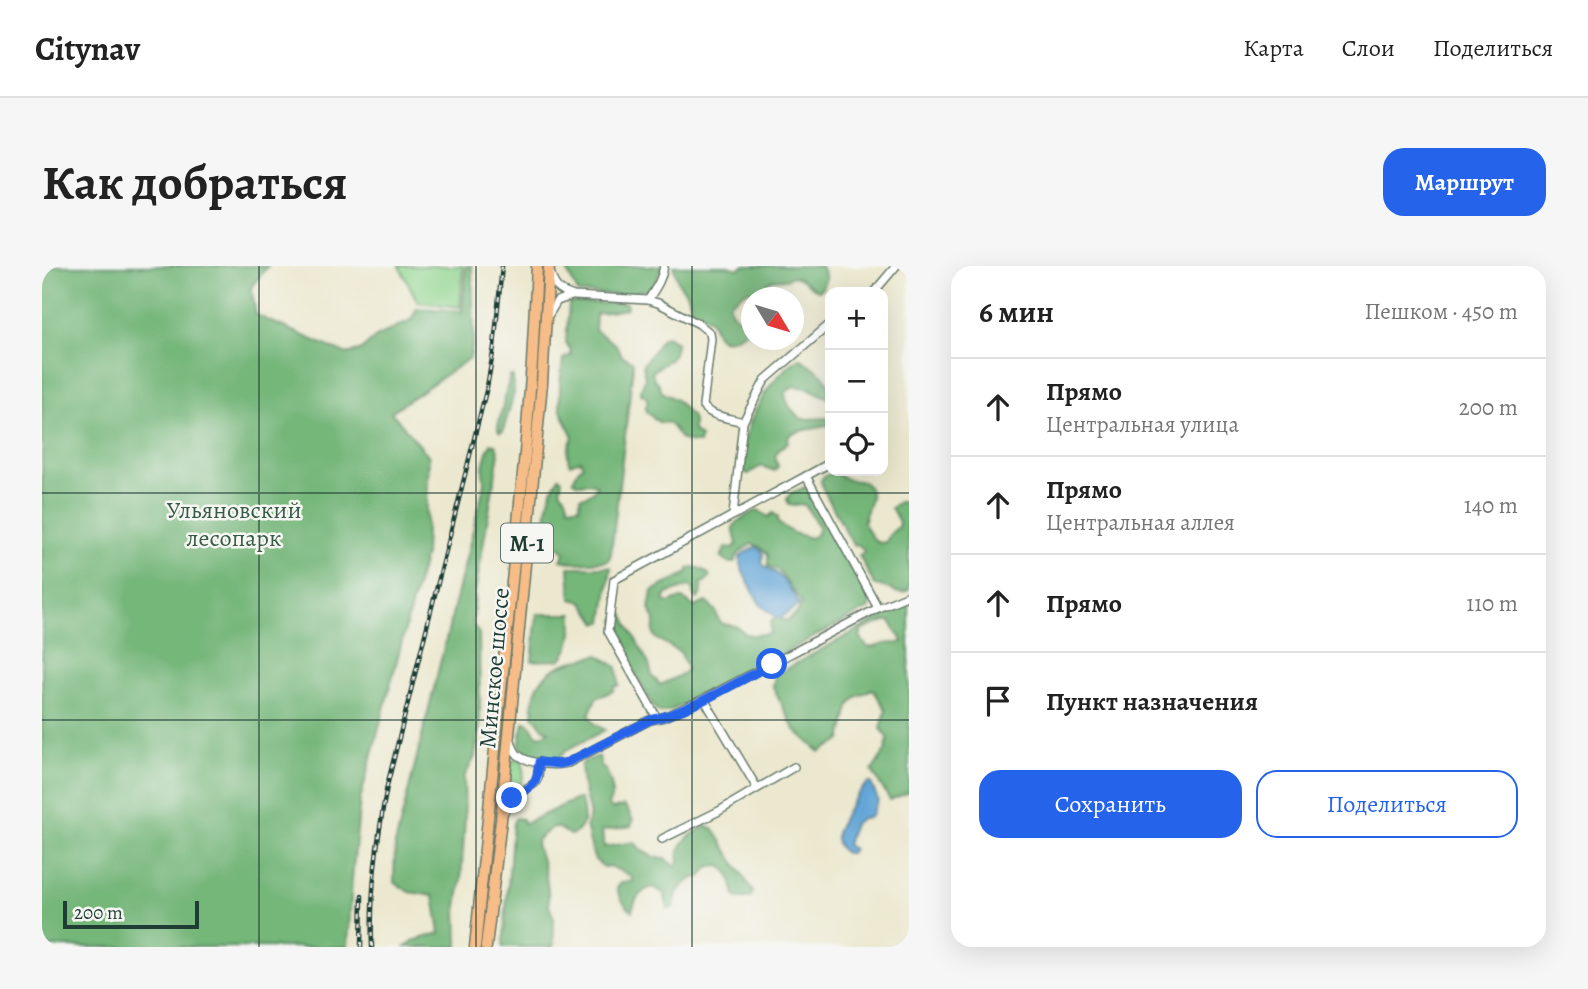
<!DOCTYPE html>
<html lang="ru">
<head>
<meta charset="utf-8">
<style>
	:root { --surface:#fff; --page:#f6f6f6; --text:#222; --muted:#767676; --line:#e0e0e0; --accent:#2563eb }
	body { margin:0; font-family:Alegreya,serif; background:var(--page); color:var(--text) }
	.controls { position:absolute; right:21px; top:21px; display:grid; overflow:hidden; border-radius:14px; box-shadow:0 7px 28px #0002 }
	.controls button { width:63px; height:63px; display:grid; place-items:center; padding:0; border:0; border-bottom:2px solid var(--line); background:var(--surface); color:var(--text); font:35px sans-serif }
	.compass { position:absolute; left:699px; top:21px; width:63px; height:63px; border-radius:50%; background:var(--surface); box-shadow:0 7px 28px #0002; rotate:128deg }
	.scale { position:absolute; left:21px; bottom:18px; width:136px; box-sizing:border-box; padding-left:7px; border:4px solid #1f3d34; border-top:0; font-size:19px; line-height:24px; white-space:nowrap; color:#1f3d34; -webkit-text-stroke:5px #f6f6f2; paint-order:stroke }
	.stop { position:absolute; width:21px; height:21px; margin:-16px; border:5px solid #2563eb; border-radius:50%; background:#fff }
	.stop.end { background:#2563eb; border-color:#fff; box-shadow:0 2px 7px #0008 }
	.list { margin:0; padding:0; list-style:none }
	h2 { display:flex; justify-content:space-between; align-items:center; height:91px; margin:0; padding:0 28px; font-size:30px }
	h2 small { font-size:23px; font-weight:400; color:var(--muted) }
	.list li { display:grid; grid-template-columns:46px 1fr auto; gap:21px; align-items:center; box-sizing:border-box; height:98px; padding:0 28px; border-top:2px solid var(--line) }
	.list b { display:block; font-size:26px; white-space:nowrap }
	.list p { margin:0; font-size:23px; white-space:nowrap; color:var(--muted) }
	.list em { font-size:23px; font-style:normal; color:var(--muted) }
	.actions { display:flex; gap:14px; padding:21px 28px }
	.actions a { flex:1; padding:16px 0; border:2px solid var(--accent); border-radius:21px; text-align:center; font-size:24px; color:var(--accent) }
	.actions .main { background:var(--accent); color:#fff }
	.icon { flex:none; width:38px; height:38px; fill:none; stroke:currentColor; stroke-width:2; stroke-linecap:round; stroke-linejoin:round }
	.map { position:relative; flex:none; width:867px; height:681px; overflow:hidden; border-radius:21px }
	header { display:flex; align-items:center; gap:42px; box-sizing:border-box; height:98px; padding:0 35px; background:var(--surface); border-bottom:2px solid var(--line) }
	header strong { font-size:33px }
	nav { display:flex; gap:38px; margin-inline-start:auto; font-size:24px }
	.intro { display:flex; align-items:center; justify-content:space-between; box-sizing:border-box; height:168px; padding:0 42px }
	h1 { margin:0; font-size:49px }
	.button { padding:18px 32px; border-radius:21px; background:var(--accent); color:#fff; font-size:24px; font-weight:700 }
	main { display:flex; gap:42px; padding:0 42px }
	aside { flex:1; background:var(--surface); border-radius:21px; box-shadow:0 7px 28px #0002 }
	.map>svg:first-child { display:block }
	.green { fill:#90d58e; stroke:#588961; stroke-width:2 }
	.forest { fill:#74b679; stroke:#4a7a56; stroke-width:2; fill-rule:evenodd }
	.water { fill:#62a5d7; stroke:#407186; stroke-width:2 }
	.lines { fill:none; stroke-linecap:round; stroke-linejoin:round }
	.minor-casing { stroke:#67796a; stroke-width:10 }
	.highway-casing { stroke:#67796a; stroke-width:13 }
	.minor { stroke:#fff; stroke-width:7 }
	.highway { stroke:#f7bd88; stroke-width:10 }
	.rail-casing { stroke:#1f3d34; stroke-width:4.5 }
	.rail { stroke:#f6f6f2; stroke-width:2; stroke-dasharray:5; stroke-linecap:butt }
	.route { stroke:#2563eb; stroke-width:9 }
	.grid { fill:none; stroke:#1f3d34; stroke-width:2; stroke-opacity:0.55 }
	.labels { text-anchor:middle; dominant-baseline:central; stroke-width:5; stroke-linejoin:round; paint-order:stroke }
	.shield { fill:#f6f6f2; stroke:#60746d; stroke-width:2 }
	.shield-label { font-size:23px; font-weight:bold; fill:#1f3d34 }
	.park-label { font-size:24px; fill:#365b46; stroke:#f6f6f2 }
	.street-label { font-size:24px; fill:#1f3d34; stroke:#f6f6f2 }
</style>
</head>
<body>
<header>
<strong>Citynav</strong>
<nav><a>Карта</a><a>Слои</a><a>Поделиться</a></nav>
</header>
<div class="intro"><h1>Как добраться</h1><a class="button">Маршрут</a></div>
<main>
<div class="map">
<svg width="867" height="681" viewBox="0 0 867 681">
	<rect width="100%" height="100%" fill="#f6f6f2"/>
	<filter id="ink" filterUnits="userSpaceOnUse"><feTurbulence type="fractalNoise" baseFrequency=".0143" numOctaves="2"/><feDisplacementMap in="SourceGraphic" scale="14" xChannelSelector="R" yChannelSelector="G"/><feConvolveMatrix kernelMatrix="1 2 1 2 8 2 1 2 1" color-interpolation-filters="sRGB"/></filter>
	<filter id="wash" filterUnits="userSpaceOnUse"><feTurbulence type="fractalNoise" baseFrequency=".00686" numOctaves="4" result="noise"/><feDisplacementMap in="SourceGraphic" scale="28" xChannelSelector="R" yChannelSelector="G"/><feGaussianBlur stdDeviation="1.57" result="paint"/><feColorMatrix in="noise" values="0 0 0 0 0 0 0 0 0 0 0 0 0 0 0 0 0 1.4 0 .05"/><feComposite in="paint" operator="in"/></filter>
	<g filter="url(#wash)">
		<rect width="100%" height="100%" fill="#ece8cf"/>
		<g class="green">
			<polygon points="357,0 421,0 418,41 376,36"/>
			<path d="M474,492L479,493C484,502 481,518 475,525H469C464,517 466,498 474,492Z"/>
		</g>
		<g class="forest">
			<polygon points="2,0 226,0 209,21 214,49 303,88 318,85 334,71 369,54 375,42 420,45 424,0 430,0 432,71 428,92 349,146 387,190 383,288 318,534 310,613 306,681 0,681 0,2"/>
			<polygon points="524,0 620,0 613,18 607,24 599,24 587,29 536,27 525,5"/>
			<path d="M631,0H685L697,3L701,0H779L784,12L780,22L776,25C766,21 761,11 750,10L745,13L730,14L726,17L724,28L719,30L710,25H705L688,37C686,46 695,53 704,55L709,52V67L707,65C694,70 679,83 672,62C670,57 671,56 666,52C662,48 655,47 650,44L646,29L637,18Z"/>
			<path d="M527,37H584L585,40L584,43L554,48L553,64L574,79L580,90L591,96V101L569,288L566,295L532,297L519,294L523,287L518,281L503,276C505,254 503,230 517,211L520,214L518,224L524,231L527,241H537L539,231C547,229 552,227 555,219L547,217L536,218L531,214L536,204L541,199L538,194L528,198C523,189 527,180 531,171L518,142V117L521,93L529,89L528,83L524,77Z"/>
			<path d="M625,70L634,76C633,99 620,94 610,107L612,113L616,116L620,126L634,134L649,150L651,155V165L659,172L657,177C631,176 640,167 625,156C614,159 612,151 604,145V140L606,135L604,131L599,128V123L603,113L601,98L608,90L620,72Z"/>
			<path d="M758,92C777,107 788,107 788,133L766,122L751,120L743,127C743,137 752,148 760,153L788,152V159C779,162 751,164 747,170C746,172 746,174 746,176C737,184 729,187 736,200L733,205L719,200L706,208L701,205C697,164 724,113 758,92Z"/>
			<polygon points="468,110 471,110 472,127 461,165 458,166 456,164 456,160"/>
			<path d="M449,177L454,179L457,187L433,327L431,358L437,368L438,458L433,491L422,511L423,551L419,616L415,640L416,679V681H363L371,675L398,667L392,630L367,626L352,616L353,579L443,216C438,205 443,188 449,177Z"/>
			<path d="M792,207C798,208 801,212 807,214C813,215 820,214 824,218C836,231 822,244 822,256C822,260 825,263 827,266C832,274 834,279 844,276L848,268L856,261L857,256L849,242L857,236H867V324C857,331 852,324 842,321C839,320 835,320 832,318L817,289L822,286L821,283L815,278L811,279L780,221L779,214L782,210Z"/>
			<path d="M763,221L768,222L829,337L827,342L660,430L624,446H618L613,443L581,385L582,374L573,355L575,350L581,348L586,359L607,398L610,410L618,419L641,408L645,403L639,387L614,372L611,366L613,354L607,343L610,325L644,308L647,302C655,300 662,303 668,310L664,315L659,318C661,324 660,328 655,333L651,329L652,323L647,320L625,328L622,334L627,337C643,329 641,334 653,341L664,336L673,344L677,355L681,358L694,360L704,368L710,369L728,368L729,356L733,351L745,355L755,347L760,337L736,304L726,300V288L716,280L710,278C702,283 695,286 693,296L688,297L679,291L684,281L691,282L695,278L691,261C698,252 706,249 716,244L726,251L731,247L736,251V257L751,267L769,272L774,269L777,261L763,239L757,238L751,240L746,238L745,232L749,227Z"/>
			<polygon points="527,301 569,301 561,356 555,357 541,336 529,333"/>
			<path d="M867,336V526L848,534L830,505L843,485L846,473L839,463L844,444L832,425L830,423L814,431L807,440L799,474L778,486L752,463L731,421L733,409ZM843,355H848L861,376C854,379 850,376 843,378C828,381 827,387 818,370L820,364Z"/>
			<path d="M495,348H531C531,365 530,382 518,394L490,395Z"/>
			<path d="M557,389L575,401L577,419L572,421L571,425L554,432L547,449L553,458L563,464L524,484L516,493C507,491 480,491 478,480C477,473 481,463 482,456L487,457L493,467L498,470L507,465L502,463L491,449L492,442L490,440C492,433 493,424 497,418C509,397 536,394 557,389Z"/>
			<path d="M557,490L559,501L564,504C569,517 574,526 566,539L570,543L582,540L586,544L591,555L589,560L560,565L562,581L592,576L600,585L611,591L623,593L634,600L637,595C633,578 651,566 665,560L671,562L711,626L708,631L698,633L693,630C689,618 691,607 678,600L666,601L659,611H654L644,617L636,625L631,642L626,643L622,627L611,621C604,622 595,630 593,636C592,639 591,642 590,645C583,640 576,630 575,621L579,617L591,615L589,610L568,600L562,601L553,594L551,589L544,560L548,549L541,520L539,499L543,495Z"/>
			<path d="M535,533H538C543,546 545,565 528,569L517,562L511,561L496,573L494,579C503,598 506,616 507,638C507,643 511,648 512,653C512,663 511,672 512,681H461L471,556L474,552L480,553L481,557L486,556Z"/>
		</g>
		<g class="water">
			<path d="M714,281C723,286 721,288 720,297C725,304 729,303 735,308C742,313 753,330 757,339L737,353L718,338L700,304L698,291L702,287Z"/>
			<path d="M826,517H829L836,534L828,551L821,552L813,556L804,579L811,583L808,587H804C797,584 793,575 794,567C801,550 812,530 826,517Z"/>
		</g>
	</g>
	<g filter="url(#ink)">
		<g class="lines">
			<defs>
				<g id="minor">
					<path d="M509,8C512,21 518,26 532,30L606,34L616,37L657,58L668,67L669,73L661,140C669,151 688,152 701,156"/>
					<polyline points="832,26 854,0"/>
					<path d="M606,34C613,23 620,14 622,0"/>
					<polyline points="506,50 515,35 530,30"/>
					<polyline points="764,210 836,342"/>
					<polyline points="691,249 701,156 723,114 788,58"/>
					<polyline points="662,433 715,522"/>
					<polyline points="615,452 566,365 572,314 788,197"/>
					<path d="M469,474C470,479 471,484 476,489C487,498 513,500 526,497L608,454L622,451L662,433L836,342L867,329"/>
					<polyline points="462,546 470,532 493,517 496,512 497,496"/>
					<polyline points="620,573 677,545 752,501"/>
				</g>
				<g id="highway">
					<polyline points="433,681 483,187 490,97 495,0"/>
					<polyline points="444,681 459,554 500,117 507,0"/>
				</g>
			</defs>
			<use href="#minor" class="minor-casing"/>
			<use href="#highway" class="highway-casing"/>
			<use href="#minor" class="minor"/>
			<use href="#highway" class="highway"/>
			<defs>
				<g id="rail">
					<polyline points="319,681 320,630"/>
					<path d="M330,681C328,626 335,574 345,520L445,121L452,81L460,0"/>
				</g>
			</defs>
			<use href="#rail" class="rail-casing"/>
			<use href="#rail" class="rail"/>
		</g>
	</g>
	<g class="lines" filter="url(#ink)">
		<path class="route" d="M470,532C491,520 495,521 497,496L517,498L526,496L608,454C645,447 695,416 730,398"/>
	</g>
	<path class="grid" d="M217,0V681M434,0V681M650,0V681M0,227H867M0,454H867"/>
	<g class="labels">
		<rect class="shield" x="459" y="257.5" width="52" height="39" rx="5"/>
		<g class="shield-label">
			<text x="485" y="277">М-1</text>
		</g>
		<g class="park-label">
			<text x="192" y="244">Ульяновский<tspan x="192" dy="28">лесопарк</tspan></text>
		</g>
		<g class="street-label">
			<text transform="translate(452 402) rotate(-85)">Минское шоссе</text>
		</g>
	</g>
</svg>
<div class="controls">
<button>+</button>
<button>−</button>
<button><svg class="icon" aria-label="locate" viewBox="0 0 24 24"><circle cx="12" cy="12" r="6"/><path d="M12 2v4M12 18v4M2 12h4M18 12h4"/></svg></button>
</div>
<svg class="compass" viewBox="-18 -18 36 36"><path d="M0-13l5 13h-10z" fill="#e53935"/><path d="M0 13l5-13h-10z" fill="#767676"/></svg>
<div class="scale">200 m</div>
<div class="stop" style="left:730px;top:398px"></div>
<div class="stop end" style="left:470px;top:532px"></div>
</div>
<aside>
<h2>6 мин<small>Пешком · 450 m</small></h2>
<ul class="list">
<li><svg class="icon" aria-label="ahead" viewBox="0 0 24 24"><path d="M12 20V5M6 11l6-6 6 6"/></svg><div><b>Прямо</b><p>Центральная улица</p></div><em>200 m</em></li>
<li><svg class="icon" aria-label="ahead" viewBox="0 0 24 24"><path d="M12 20V5M6 11l6-6 6 6"/></svg><div><b>Прямо</b><p>Центральная аллея</p></div><em>140 m</em></li>
<li><svg class="icon" aria-label="ahead" viewBox="0 0 24 24"><path d="M12 20V5M6 11l6-6 6 6"/></svg><div><b>Прямо</b></div><em>110 m</em></li>
<li><svg class="icon" aria-label="arrive" viewBox="0 0 24 24"><path d="M6 21V4h12l-3 4 3 4H6"/></svg><div><b>Пункт назначения</b></div></li>
</ul>
<div class="actions"><a class="main">Сохранить</a><a>Поделиться</a></div>
</aside>
</main>
</body>
</html>
